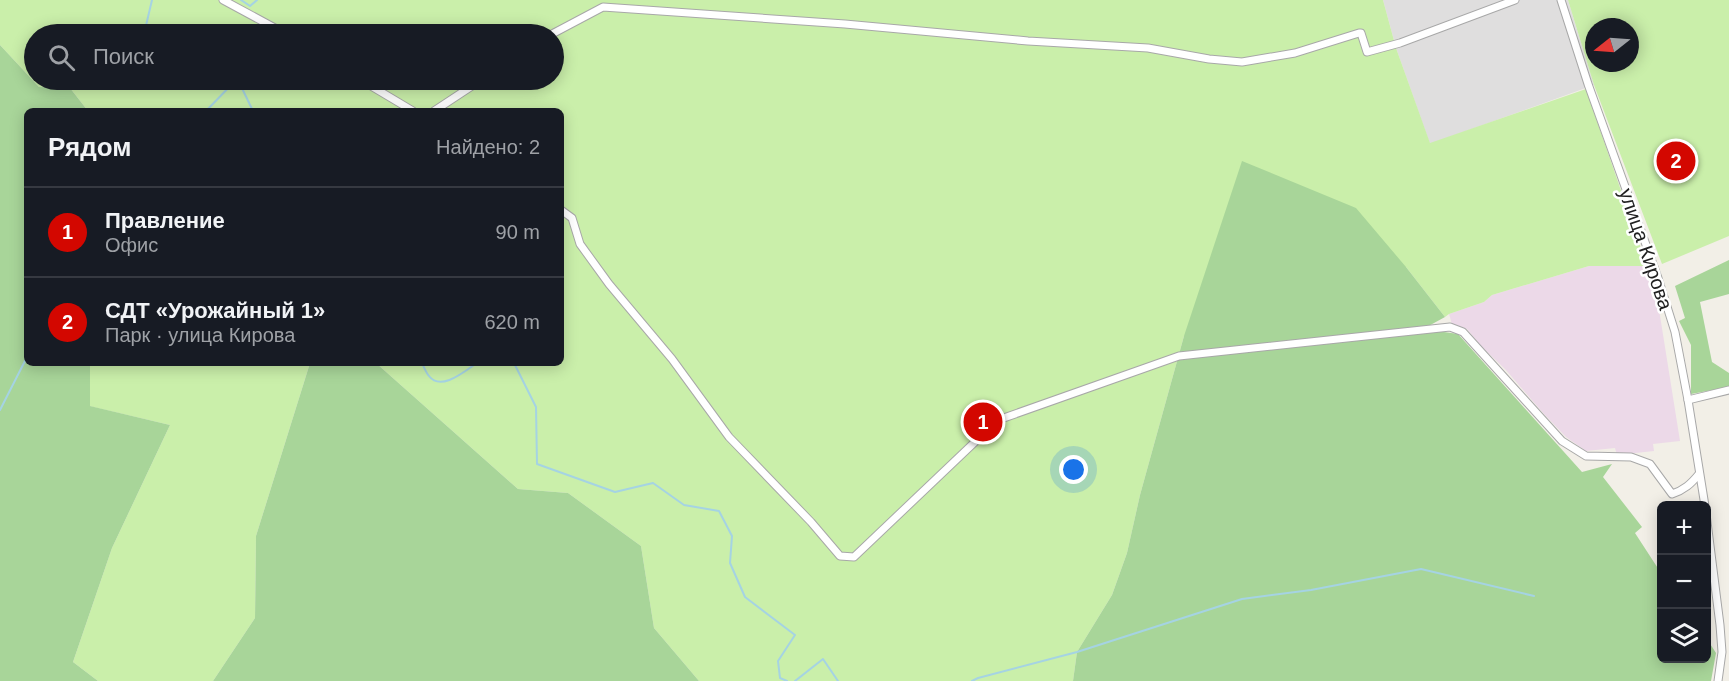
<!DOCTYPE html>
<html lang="ru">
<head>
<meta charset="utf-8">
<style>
	:root { --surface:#171b24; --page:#242831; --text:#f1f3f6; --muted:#9ea1a6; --line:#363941; --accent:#d30700 }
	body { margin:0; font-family:Helvetica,sans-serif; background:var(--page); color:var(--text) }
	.controls { position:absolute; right:18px; bottom:18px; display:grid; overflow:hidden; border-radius:9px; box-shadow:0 3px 15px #0003 }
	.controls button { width:54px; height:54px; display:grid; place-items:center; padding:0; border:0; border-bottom:2px solid var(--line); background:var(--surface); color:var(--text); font:30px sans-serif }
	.compass { position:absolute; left:1585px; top:18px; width:54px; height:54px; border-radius:50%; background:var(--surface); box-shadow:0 3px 15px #0003; rotate:253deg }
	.you { position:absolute; left:1074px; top:470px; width:21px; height:21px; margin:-15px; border:4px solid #fff; border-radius:50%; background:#1a73e8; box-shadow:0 0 0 9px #1a73e833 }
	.badge { display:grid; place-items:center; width:39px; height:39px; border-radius:50%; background:var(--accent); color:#fff; font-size:20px; font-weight:700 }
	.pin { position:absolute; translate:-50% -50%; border:3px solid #fff; box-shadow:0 2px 6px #0006 }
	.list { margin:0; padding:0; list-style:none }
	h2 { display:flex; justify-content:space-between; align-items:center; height:78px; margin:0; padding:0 24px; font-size:26px }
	h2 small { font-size:20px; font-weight:400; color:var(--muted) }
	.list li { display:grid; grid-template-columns:39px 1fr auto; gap:18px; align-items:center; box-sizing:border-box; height:90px; padding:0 24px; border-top:2px solid var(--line) }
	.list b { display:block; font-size:22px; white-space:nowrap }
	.list p { margin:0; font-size:20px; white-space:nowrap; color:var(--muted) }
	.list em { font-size:20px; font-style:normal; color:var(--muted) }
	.icon { flex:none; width:33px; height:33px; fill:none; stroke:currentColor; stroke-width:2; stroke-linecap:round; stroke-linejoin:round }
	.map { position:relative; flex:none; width:1729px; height:681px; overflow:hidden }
	.search { position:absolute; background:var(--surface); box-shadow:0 3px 15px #0003; left:24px; top:24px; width:540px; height:66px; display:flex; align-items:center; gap:15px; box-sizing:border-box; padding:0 21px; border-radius:33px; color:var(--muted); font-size:22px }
	.panel { position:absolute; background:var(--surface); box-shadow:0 3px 15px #0003; left:24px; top:108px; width:540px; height:258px; border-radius:9px }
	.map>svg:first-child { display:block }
	.residential { fill:#dfdede }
	.industrial { fill:#ecd9e8 }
	.grass { fill:#caefaa; fill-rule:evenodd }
	.forest { fill:#a8d599 }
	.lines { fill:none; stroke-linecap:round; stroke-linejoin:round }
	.stream { stroke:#a5d3e3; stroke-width:2 }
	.minor-casing { stroke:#a8a8a8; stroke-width:9 }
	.minor { stroke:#fff; stroke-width:7 }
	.labels { text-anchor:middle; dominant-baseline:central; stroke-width:5; stroke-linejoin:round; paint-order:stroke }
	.street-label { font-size:20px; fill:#212121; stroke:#fff }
</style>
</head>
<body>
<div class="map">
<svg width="1729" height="681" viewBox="0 0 1729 681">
	<rect width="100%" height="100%" fill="#f2efe7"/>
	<polygon class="residential" points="1383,0 1568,0 1594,85 1430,144 1396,48"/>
	<polygon class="industrial" points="1589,266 1647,266 1657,297 1680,441 1653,444 1654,451 1617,455 1615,448 1586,451 1566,437 1544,414 1505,369 1481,346 1467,329 1452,324 1449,314 1484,302 1492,295"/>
	<g class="grass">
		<path d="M0,0H1383L1396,48L1430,143L1586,89L1647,266H1589L1492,295L1484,302L1449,314L1445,317L1406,267L1184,336L1140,495L1127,553L1112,595L1077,652L1073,681H699L654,628L641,546L568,493L518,489L376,363H561V111H88L70,88L39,87L0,45ZM34,34H554V80H34Z"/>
		<path d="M1568,0H1729V236L1662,264L1594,85ZM1594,27H1630V63H1594Z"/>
		<polygon points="90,363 310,363 256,536 255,618 213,681 98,681 73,662 112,548 170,425 89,406"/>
	</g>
	<g class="forest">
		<polygon points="0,45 39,87 70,88 88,111 27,111 27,363 90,363 90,406 170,425 112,548 73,662 98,681 0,681"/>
		<polygon points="1242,161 1356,208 1406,267 1445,317 1423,329 1458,334 1582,472 1612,464 1603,477 1642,527 1635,533 1661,573 1662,658 1706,658 1707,639 1716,653 1711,681 1073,681 1077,652 1112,595 1127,553 1140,495 1184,336"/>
		<polygon points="1729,260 1729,294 1700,302 1712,362 1729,373 1729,387 1691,394 1691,345 1679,321 1685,318 1675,286"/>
		<polygon points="310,363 376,363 518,489 568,493 641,546 654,628 699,681 213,681 255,618 256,536"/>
	</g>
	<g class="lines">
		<g class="stream">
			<polyline points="241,0 250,6 257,0"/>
			<polyline points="144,34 152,0"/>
			<polyline points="238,80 253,111"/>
			<polyline points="206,111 236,80"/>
			<path d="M422,363C424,367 426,373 429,376C441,392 465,371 477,363"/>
			<polyline points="514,363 536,407 537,464 615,492 653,483 684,505 719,511 732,536 730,563 745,597 795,635 778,661 780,678 787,681"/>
			<polyline points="0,410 27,357"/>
			<polyline points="795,681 823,659 838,681"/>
			<polyline points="972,681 978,678 1077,652 1242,599 1311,590 1421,569 1534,596"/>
		</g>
		<defs>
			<g id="minor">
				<polyline points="223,0 286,34"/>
				<polyline points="1561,0 1588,84 1658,278 1675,332 1688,400 1705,506"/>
				<polyline points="552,34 603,7 845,24 1028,41 1148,48 1209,59 1242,62 1295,53 1359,33 1361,33 1367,52 1400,43 1515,0"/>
				<polyline points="361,80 413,111"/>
				<polyline points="434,111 481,80"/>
				<path d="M561,210L572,218L580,244L609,284L672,359L729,437L811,522L840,556L854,557L998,420L1179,356L1450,327L1463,332L1562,441L1586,456L1631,457L1650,464L1672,494C1684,490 1691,484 1699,474"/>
				<polyline points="1688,400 1729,390"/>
				<polyline points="1706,514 1720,625 1722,652 1718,681"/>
			</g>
		</defs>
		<use href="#minor" class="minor-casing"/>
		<use href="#minor" class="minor"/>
	</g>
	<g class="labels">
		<g class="street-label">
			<text transform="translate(1646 249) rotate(71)">улица Кирова</text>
		</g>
	</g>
</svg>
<div class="controls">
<button>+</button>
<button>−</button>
<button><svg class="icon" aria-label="layers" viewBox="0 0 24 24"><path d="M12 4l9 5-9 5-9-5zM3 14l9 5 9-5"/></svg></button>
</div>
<svg class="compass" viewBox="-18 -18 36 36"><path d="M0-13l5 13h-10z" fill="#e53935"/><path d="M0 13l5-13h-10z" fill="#9ea1a6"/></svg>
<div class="you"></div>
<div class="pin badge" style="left:983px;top:422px">1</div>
<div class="pin badge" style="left:1676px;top:161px">2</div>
<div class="search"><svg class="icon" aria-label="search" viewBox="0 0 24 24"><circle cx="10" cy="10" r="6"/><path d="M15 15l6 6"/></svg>Поиск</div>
<section class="panel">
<h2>Рядом<small>Найдено: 2</small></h2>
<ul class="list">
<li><span class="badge">1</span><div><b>Правление</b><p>Офис</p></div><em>90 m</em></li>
<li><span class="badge">2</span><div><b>СДТ «Урожайный 1»</b><p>Парк · улица Кирова</p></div><em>620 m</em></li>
</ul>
</section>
</div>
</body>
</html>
